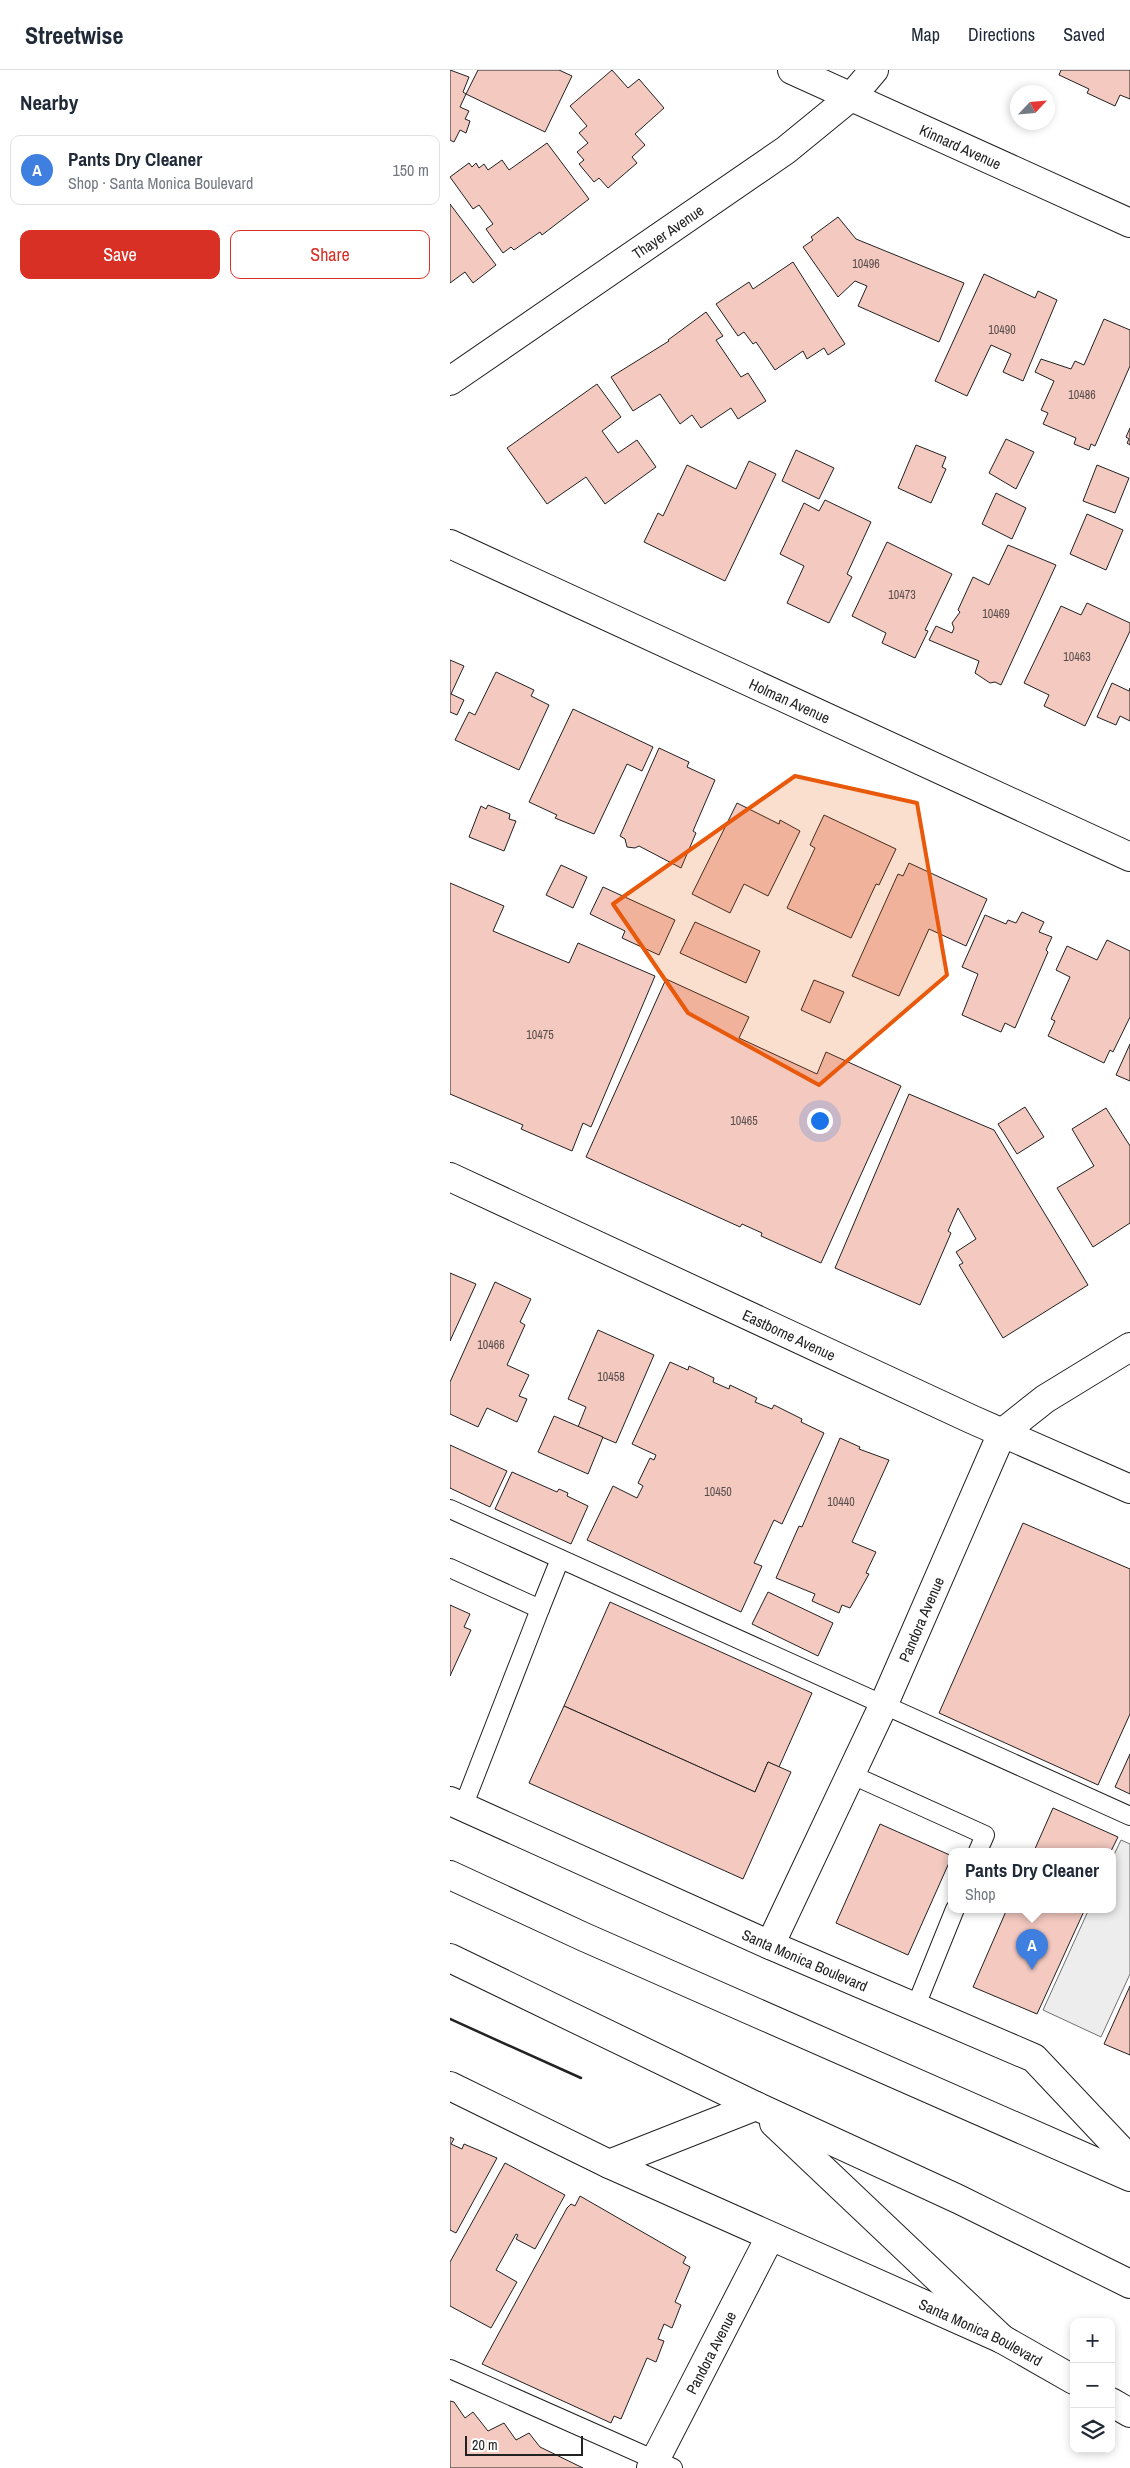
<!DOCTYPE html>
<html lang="en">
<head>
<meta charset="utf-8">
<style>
	:root { --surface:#fff; --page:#f6f6f7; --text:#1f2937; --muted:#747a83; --line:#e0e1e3; --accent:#d93025 }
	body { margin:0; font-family:"Archivo Narrow",sans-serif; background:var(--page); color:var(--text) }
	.controls { position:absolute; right:15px; bottom:15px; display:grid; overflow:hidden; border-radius:10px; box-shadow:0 2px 8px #0003 }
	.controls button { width:45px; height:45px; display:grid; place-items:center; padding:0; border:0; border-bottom:1px solid var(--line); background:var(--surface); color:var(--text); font:25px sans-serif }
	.compass { position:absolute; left:560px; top:15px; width:45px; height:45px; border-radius:50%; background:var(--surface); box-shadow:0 2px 8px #0003; rotate:64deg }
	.scale { position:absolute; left:15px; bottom:12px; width:118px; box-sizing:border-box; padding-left:5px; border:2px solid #222; border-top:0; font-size:14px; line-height:18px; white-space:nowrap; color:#222; -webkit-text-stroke:4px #fff; paint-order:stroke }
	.you { position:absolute; left:369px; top:1050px; width:18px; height:18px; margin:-12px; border:4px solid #fff; border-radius:50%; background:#1a73e8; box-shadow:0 0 0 8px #1a73e833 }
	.badge { display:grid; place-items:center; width:32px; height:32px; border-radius:50%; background:var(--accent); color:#fff; font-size:16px; font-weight:700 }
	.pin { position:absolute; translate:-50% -41px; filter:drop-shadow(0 1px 2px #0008) }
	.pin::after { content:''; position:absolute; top:26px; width:18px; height:15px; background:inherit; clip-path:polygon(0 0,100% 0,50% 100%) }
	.popup { position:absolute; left:498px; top:1778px; width:168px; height:65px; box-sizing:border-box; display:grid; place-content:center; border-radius:10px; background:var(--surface); filter:drop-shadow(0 1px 4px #0005); font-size:16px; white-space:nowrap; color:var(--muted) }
	.popup b { font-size:19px; color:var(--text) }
	.popup::after { content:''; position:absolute; left:50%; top:100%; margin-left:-10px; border:10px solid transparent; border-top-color:var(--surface) }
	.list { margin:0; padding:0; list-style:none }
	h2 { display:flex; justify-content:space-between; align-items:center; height:65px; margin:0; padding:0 20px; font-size:21px }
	h2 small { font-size:16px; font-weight:400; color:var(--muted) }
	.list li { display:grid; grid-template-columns:32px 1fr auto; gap:15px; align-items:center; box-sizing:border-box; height:70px; margin:0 10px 10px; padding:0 10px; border:1px solid var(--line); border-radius:10px }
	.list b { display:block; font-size:19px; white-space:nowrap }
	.list p { margin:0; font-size:16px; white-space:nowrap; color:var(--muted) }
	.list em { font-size:16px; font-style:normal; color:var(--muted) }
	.actions { display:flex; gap:10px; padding:15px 20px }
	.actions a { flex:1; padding:11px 0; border:1px solid var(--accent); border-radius:10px; text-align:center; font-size:18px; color:var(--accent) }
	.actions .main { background:var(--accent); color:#fff }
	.icon { flex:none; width:28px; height:28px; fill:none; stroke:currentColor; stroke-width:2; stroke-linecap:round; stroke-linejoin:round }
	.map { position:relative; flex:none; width:680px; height:2398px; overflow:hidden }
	header { display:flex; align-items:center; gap:30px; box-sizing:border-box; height:70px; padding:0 25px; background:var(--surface); border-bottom:1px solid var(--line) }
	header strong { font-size:24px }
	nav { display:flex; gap:28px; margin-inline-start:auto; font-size:18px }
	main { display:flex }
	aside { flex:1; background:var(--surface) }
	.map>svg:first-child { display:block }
	.parking { fill:#ededed; stroke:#6f6f6f }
	.building { fill:#f3c9c0; stroke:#222 }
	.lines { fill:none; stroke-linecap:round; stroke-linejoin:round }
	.service-casing { stroke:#222; stroke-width:20 }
	.minor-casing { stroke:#222; stroke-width:30 }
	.primary-casing { stroke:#222; stroke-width:30 }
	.service { stroke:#fff; stroke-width:18 }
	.minor { stroke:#fff; stroke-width:28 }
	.primary { stroke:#fff; stroke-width:28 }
	.wall { stroke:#222; stroke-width:2.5 }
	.marked { fill:#e8590c; fill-opacity:0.2; stroke:#e8590c; stroke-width:4; stroke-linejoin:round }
	.labels { text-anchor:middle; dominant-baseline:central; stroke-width:4; stroke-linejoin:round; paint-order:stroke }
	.number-label { font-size:12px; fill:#564c4a }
	.street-label { font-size:15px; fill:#222; stroke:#fff }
</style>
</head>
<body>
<header>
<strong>Streetwise</strong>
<nav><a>Map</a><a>Directions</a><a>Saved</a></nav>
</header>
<main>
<aside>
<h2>Nearby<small></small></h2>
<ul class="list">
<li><span class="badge" style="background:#3f7fe0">A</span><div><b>Pants Dry Cleaner</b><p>Shop · Santa Monica Boulevard</p></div><em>150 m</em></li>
</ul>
<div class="actions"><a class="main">Save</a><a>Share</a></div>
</aside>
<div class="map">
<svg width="680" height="2398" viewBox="0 0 680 2398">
	<rect width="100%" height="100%" fill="#fff"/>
	<polygon class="parking" points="671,1770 680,1774 680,1904 651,1967 593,1940 639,1839 662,1839 662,1789"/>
	<g class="building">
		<polygon points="0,0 19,7 13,22 16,24 10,37 19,41 15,49 20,51 16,63 10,60 4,72 0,70"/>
		<polygon points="28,0 109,0 122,6 95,62 16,24"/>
		<polygon points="162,0 178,18 189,9 214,38 185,64 195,75 182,87 187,93 158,118 149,108 144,112 129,94 134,90 127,82 138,73 129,63 137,56 120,36"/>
		<polygon points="611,0 680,0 680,29 670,25 665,36 637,23 639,19 609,5"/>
		<polygon points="97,73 139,129 92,165 90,162 64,180 61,177 53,183 36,159 43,154 29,135 23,139 0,107 19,93 22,97 26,93 29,98 34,94 38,100 52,90 59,100"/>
		<polygon points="0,134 46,195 23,213 15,202 0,213"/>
		<polygon points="388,147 406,169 514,213 489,272 408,236 417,216 405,211 388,227 353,177 363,170 361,167"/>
		<polygon points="343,192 395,274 378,285 374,278 357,289 353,281 325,300 306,272 303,274 294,262 288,266 266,234 299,212 303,219"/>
		<polygon points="534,204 585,228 588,221 607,230 573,311 553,302 561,284 541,275 517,326 485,311"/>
		<polygon points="256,242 273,266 266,270 291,307 298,303 316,331 288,349 281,338 251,358 242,345 230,354 210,324 183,341 161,307 219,271 218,270"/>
		<polygon points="654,249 680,260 680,296 645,376 641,374 639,380 624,374 626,368 593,354 598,343 591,340 604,311 585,302 591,289 621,299 625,291 634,295"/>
		<polygon points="147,314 171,347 152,361 168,383 187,370 206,397 155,434 136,407 97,434 57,378"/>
		<polygon points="680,358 680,375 677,373 679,369 676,367"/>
		<polygon points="556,369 584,382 566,419 539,403"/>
		<polygon points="466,375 496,387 492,397 496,399 481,433 448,418"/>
		<polygon points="346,380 384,398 369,429 332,411"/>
		<polygon points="299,391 326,404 275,511 194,472 208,443 213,446 237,395 286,419"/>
		<polygon points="647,395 679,408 665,443 633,431"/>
		<polygon points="546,423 576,438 562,469 532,454"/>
		<polygon points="375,430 421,452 397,504 402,507 379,553 337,533 354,496 330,484 354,433 369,441"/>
		<polygon points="637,444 673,460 656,500 620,484"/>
		<polygon points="437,472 502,504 475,560 478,561 465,588 432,573 436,563 402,546"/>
		<polygon points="558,475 606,495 551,615 545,612 540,613 525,603 529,591 479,570 486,556 502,563 504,558 502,553 510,542 508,540 523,507 539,515"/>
		<polygon points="637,533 680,553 680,561 635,656 594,636 599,625 574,613 611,536 631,545"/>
		<polygon points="0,590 14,596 1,624 14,630 7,645 0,642"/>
		<polygon points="46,602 84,620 81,626 99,635 69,700 5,670 19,642 25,645"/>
		<polygon points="662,613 679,621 680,618 680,651 670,646 666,655 647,647"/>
		<polygon points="123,639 203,677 192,701 177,694 144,764 105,748 107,745 79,732"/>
		<polygon points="209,678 239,692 237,697 265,710 243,761 246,763 231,798 189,776 185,778 177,777 175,769 170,766"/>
		<polygon points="287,733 329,754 330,750 350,761 318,826 294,814 280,843 242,824"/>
		<polygon points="38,735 60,744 59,749 66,751 54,781 19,767 31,736 36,739"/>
		<polygon points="374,745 446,779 429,815 426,814 401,868 337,838 365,778 360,775"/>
		<polygon points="459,793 537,829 516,876 479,859 449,926 402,906 448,804 453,806"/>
		<polygon points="111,795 137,807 123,838 96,825"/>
		<polygon points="0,813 54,836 43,861 119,893 128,873 205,906 141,1057 133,1053 122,1081 71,1059 73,1055 0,1024"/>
		<polygon points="153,817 225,850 209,885 172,868 175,861 140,844"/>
		<polygon points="572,842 594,852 589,862 602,867 596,880 598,882 565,958 555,953 551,962 512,945 528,904 512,897 535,845 556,854 558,850 566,853"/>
		<polygon points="245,852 310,881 296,913 230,883"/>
		<polygon points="657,870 680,881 680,947 663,982 660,980 654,993 598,966 605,951 601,949 620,907 606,900 617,876 647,890"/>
		<polygon points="216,909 299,947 289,968 367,1004 376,982 451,1016 371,1193 311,1166 312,1163 292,1154 290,1157 136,1087"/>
		<polygon points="364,910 394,922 380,953 351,940"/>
		<polygon points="680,974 680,1011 666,1005"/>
		<polygon points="459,1024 544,1060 638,1215 553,1268 509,1195 513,1193 506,1182 526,1169 508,1138 498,1161 501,1163 470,1235 385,1198"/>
		<polygon points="575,1037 594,1067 567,1084 548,1054"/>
		<polygon points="656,1038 680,1076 680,1153 643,1177 607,1118 644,1096 622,1059"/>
		<polygon points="0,1203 26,1214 0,1271"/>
		<polygon points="45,1212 81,1229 70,1252 75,1255 57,1295 79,1305 69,1326 77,1329 67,1352 37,1338 28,1357 0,1344 0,1312"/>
		<polygon points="148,1260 204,1285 166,1373 128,1357 136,1337 118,1329"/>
		<polygon points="220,1292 238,1300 239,1296 264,1308 263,1312 279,1319 280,1315 307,1328 305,1332 322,1339 324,1335 352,1349 351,1352 374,1363 332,1454 324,1450 304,1493 312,1496 291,1542 137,1470 163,1416 187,1428 193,1416 188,1413 200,1388 204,1390 206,1385 182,1374"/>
		<polygon points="104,1346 153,1367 138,1404 88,1382"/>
		<polygon points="390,1368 410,1377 409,1379 439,1390 402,1472 426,1482 416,1503 419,1504 400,1538 392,1535 389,1543 362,1531 365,1524 326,1508 349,1456 352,1457"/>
		<polygon points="0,1375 57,1401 40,1437 0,1418"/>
		<polygon points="62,1402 107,1422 109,1419 118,1423 117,1426 138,1436 121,1474 45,1439"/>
		<polygon points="573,1453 680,1499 680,1644 648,1715 489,1643"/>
		<polygon points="318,1522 383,1553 368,1586 302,1554"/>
		<polygon points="160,1532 362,1623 329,1697 318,1692 305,1722 114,1636"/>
		<polygon points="0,1535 20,1544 14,1557 21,1560 0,1606"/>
		<polygon points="114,1636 305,1722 318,1692 341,1702 293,1809 79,1713"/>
		<polygon points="680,1684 680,1724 665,1717"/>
		<polygon points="603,1738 668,1767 661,1781 584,1781"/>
		<polygon points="430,1754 502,1786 458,1885 386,1853"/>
		<polygon points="557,1839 635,1839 587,1944 523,1917"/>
		<polygon points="680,1916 680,1985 654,1974"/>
		<polygon points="0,2067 4,2069 1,2074 12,2079 14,2074 47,2088 6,2163 0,2160"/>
		<polygon points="55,2093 115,2125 85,2179 66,2169 68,2165 66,2164 46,2200 67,2212 41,2258 0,2236 0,2192"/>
		<polygon points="130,2126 236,2187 233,2193 240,2197 225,2232 231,2235 222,2258 214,2254 208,2269 214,2271 206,2292 197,2288 171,2349 164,2346 161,2353 32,2294 117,2138 121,2134 125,2136"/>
		<polygon points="0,2331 4,2332 15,2348 23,2342 38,2361 54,2353 66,2370 79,2363 90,2377 133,2398 0,2398"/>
	</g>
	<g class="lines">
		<defs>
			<g id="service">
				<polyline points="0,1439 680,1746"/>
				<polyline points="0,1498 90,1539 13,1737"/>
				<polyline points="90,1539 110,1489"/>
				<polyline points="400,1704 535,1765 528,1781"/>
				<polyline points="465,1938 505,1839"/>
				<polyline points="0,2299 223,2398"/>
			</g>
			<g id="minor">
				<path id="s1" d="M342,0L680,153"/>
				<path id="s2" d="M0,311L336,80L402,26L424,0"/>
				<path id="s3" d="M0,474L680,787"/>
				<path id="s4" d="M0,1107L521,1349L680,1419"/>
				<path id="s5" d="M0,1731L320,1875L584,1988L680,2090"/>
				<path id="s6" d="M320,1875L433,1636L552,1363L595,1329L680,1277"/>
				<path id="s7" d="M0,2016L159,2094L552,2269L624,2310"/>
				<polyline points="661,2332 680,2343"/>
				<path id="s8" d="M201,2398L320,2167"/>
			</g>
			<g id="primary">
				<polyline points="0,1805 134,1867 680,2107"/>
				<polyline points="0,1888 306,2036 508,2129 680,2214"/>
				<polyline points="324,2053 552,2269"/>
				<polyline points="159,2094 306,2036"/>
			</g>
		</defs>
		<use href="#service" class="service-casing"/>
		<use href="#minor" class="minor-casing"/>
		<use href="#primary" class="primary-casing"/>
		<use href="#service" class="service"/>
		<use href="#minor" class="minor"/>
		<use href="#primary" class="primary"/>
		<polyline class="wall" points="0,1949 131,2008"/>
	</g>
	<path class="marked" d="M345,706L467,733L497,905L369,1015L238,943L163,834Z"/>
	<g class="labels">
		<g class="number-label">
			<text x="416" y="194">10496</text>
			<text x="552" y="260">10490</text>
			<text x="632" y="325">10486</text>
			<text x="452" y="525">10473</text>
			<text x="546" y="544">10469</text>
			<text x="627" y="587">10463</text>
			<text x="90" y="965">10475</text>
			<text x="294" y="1051">10465</text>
			<text x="41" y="1275">10466</text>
			<text x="161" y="1307">10458</text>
			<text x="268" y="1422">10450</text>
			<text x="391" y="1432">10440</text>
		</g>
		<g class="street-label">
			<text stroke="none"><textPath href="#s1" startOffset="185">Kinnard Avenue</textPath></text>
			<text stroke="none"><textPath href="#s2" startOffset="264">Thayer Avenue</textPath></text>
			<text stroke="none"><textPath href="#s3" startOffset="374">Holman Avenue</textPath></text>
			<text stroke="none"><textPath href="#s4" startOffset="374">Eastborne Avenue</textPath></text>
			<text stroke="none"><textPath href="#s6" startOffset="359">Pandora Avenue</textPath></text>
			<text stroke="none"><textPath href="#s5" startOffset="389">Santa Monica Boulevard</textPath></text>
			<text stroke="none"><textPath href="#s7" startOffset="585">Santa Monica Boulevard</textPath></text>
			<text stroke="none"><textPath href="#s8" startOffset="130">Pandora Avenue</textPath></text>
		</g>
	</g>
</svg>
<div class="controls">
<button>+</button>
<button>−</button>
<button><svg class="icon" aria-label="layers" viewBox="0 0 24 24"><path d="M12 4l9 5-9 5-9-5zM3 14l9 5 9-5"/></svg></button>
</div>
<svg class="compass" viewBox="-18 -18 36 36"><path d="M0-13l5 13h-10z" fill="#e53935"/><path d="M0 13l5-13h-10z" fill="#747a83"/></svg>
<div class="scale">20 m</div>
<div class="you"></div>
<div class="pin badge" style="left:582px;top:1900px;background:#3f7fe0">A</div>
<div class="popup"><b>Pants Dry Cleaner</b>Shop</div>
</div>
</main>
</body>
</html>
